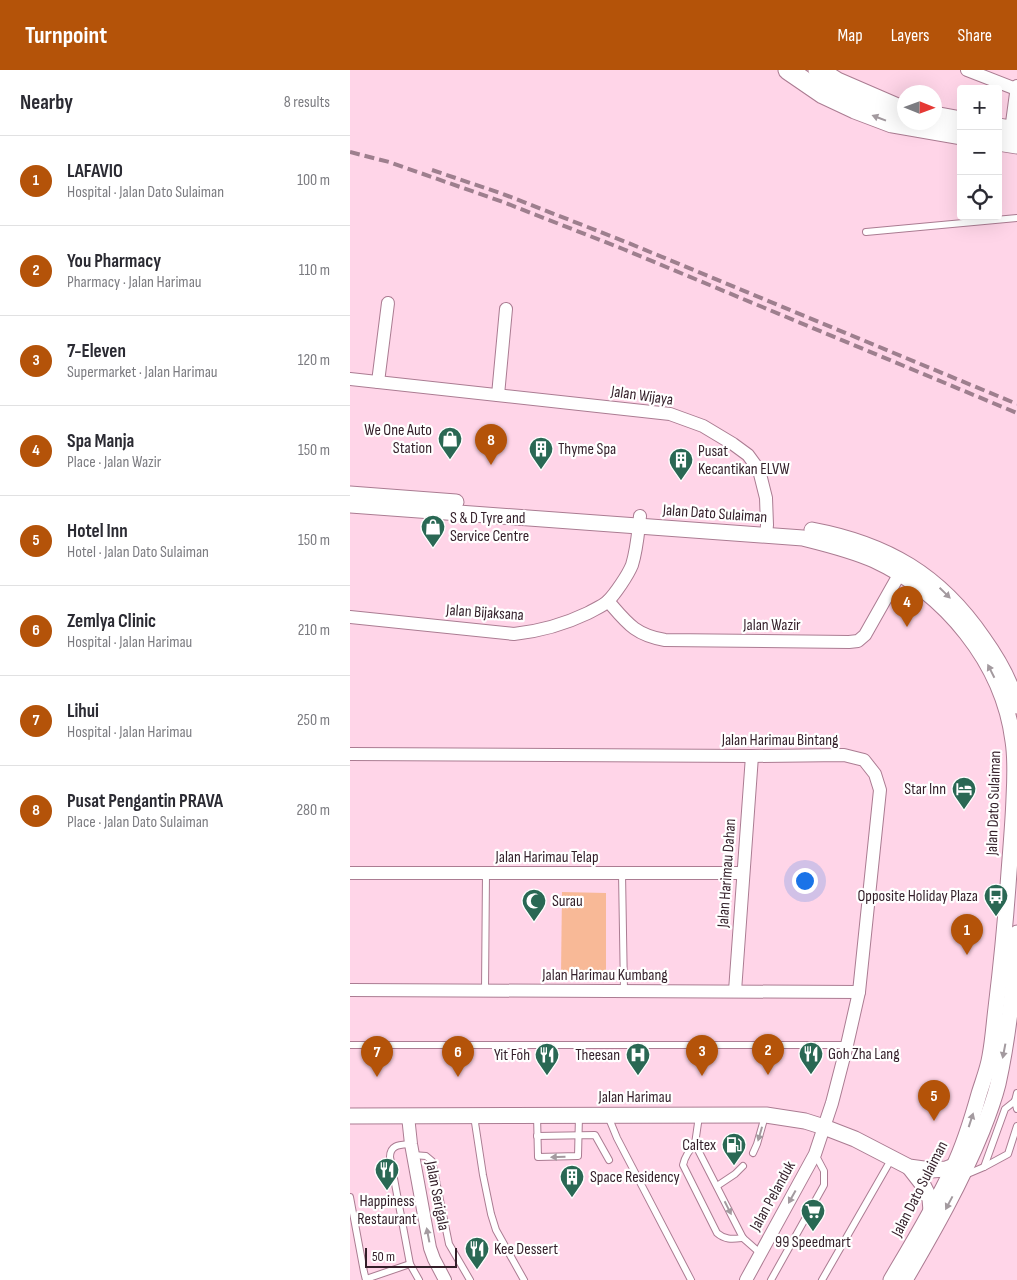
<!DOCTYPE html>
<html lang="en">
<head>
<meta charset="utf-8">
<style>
	:root { --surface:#fff; --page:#f2f2f3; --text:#2b2b33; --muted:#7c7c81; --line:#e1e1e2; --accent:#b45309 }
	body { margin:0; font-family:"Sofia Sans Condensed",sans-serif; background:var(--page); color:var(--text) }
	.controls { position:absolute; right:15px; top:15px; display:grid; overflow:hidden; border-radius:5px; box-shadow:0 5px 20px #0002 }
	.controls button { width:45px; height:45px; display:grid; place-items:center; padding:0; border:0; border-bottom:1px solid var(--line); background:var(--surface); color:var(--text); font:25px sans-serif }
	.compass { position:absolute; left:547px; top:15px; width:45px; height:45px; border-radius:50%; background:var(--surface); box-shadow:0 5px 20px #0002; rotate:91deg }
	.scale { position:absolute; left:15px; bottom:12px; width:92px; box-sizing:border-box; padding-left:5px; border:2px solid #331f29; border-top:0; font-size:14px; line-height:18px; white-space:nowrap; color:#331f29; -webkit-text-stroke:4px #fff; paint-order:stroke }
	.you { position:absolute; left:454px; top:810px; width:18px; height:18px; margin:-12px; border:4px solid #fff; border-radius:50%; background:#1a73e8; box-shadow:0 0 0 8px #1a73e833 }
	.badge { display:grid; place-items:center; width:32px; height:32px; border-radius:50%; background:var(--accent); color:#fff; font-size:16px; font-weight:700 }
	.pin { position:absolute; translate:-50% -41px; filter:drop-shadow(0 1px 2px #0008) }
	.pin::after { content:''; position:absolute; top:26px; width:18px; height:15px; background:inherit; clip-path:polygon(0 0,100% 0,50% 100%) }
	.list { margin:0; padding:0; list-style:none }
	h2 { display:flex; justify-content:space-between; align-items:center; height:65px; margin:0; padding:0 20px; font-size:21px }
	h2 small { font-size:16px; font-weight:400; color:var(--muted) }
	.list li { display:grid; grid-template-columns:32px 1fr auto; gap:15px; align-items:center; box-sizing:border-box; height:90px; padding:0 20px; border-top:1px solid var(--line) }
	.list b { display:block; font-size:19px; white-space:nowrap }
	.list p { margin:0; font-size:16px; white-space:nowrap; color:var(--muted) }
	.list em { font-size:16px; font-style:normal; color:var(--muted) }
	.icon { flex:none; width:28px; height:28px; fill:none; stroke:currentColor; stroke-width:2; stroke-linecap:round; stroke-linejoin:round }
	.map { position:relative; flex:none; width:667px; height:1210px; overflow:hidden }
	header { display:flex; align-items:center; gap:30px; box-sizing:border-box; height:70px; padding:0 25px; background:var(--accent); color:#fff }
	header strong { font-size:24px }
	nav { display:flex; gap:28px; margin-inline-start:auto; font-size:18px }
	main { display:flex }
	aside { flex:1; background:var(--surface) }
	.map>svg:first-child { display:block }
	.green { fill:#f8b997 }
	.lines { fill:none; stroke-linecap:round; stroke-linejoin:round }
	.service-casing { stroke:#ab7c92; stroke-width:8 }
	.minor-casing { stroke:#ab7c92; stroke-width:14 }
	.tertiary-casing { stroke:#ab7c92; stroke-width:17 }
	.primary-casing { stroke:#ab7c92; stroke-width:21 }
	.service { stroke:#fff; stroke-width:6 }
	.minor { stroke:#fff; stroke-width:12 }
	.tertiary { stroke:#fff; stroke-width:15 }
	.primary { stroke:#fff; stroke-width:19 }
	.rail { stroke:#9e7f8e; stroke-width:4; stroke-dasharray:10 5; stroke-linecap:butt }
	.oneway { fill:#a39a9f }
	.labels { text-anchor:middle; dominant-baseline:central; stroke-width:4.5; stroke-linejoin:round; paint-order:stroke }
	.street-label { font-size:16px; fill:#331f29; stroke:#fff }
	.poi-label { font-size:16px; fill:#331f29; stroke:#fff; text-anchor:start }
</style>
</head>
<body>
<header>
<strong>Turnpoint</strong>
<nav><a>Map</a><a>Layers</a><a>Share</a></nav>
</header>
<main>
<aside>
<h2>Nearby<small>8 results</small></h2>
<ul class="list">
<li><span class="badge">1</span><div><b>LAFAVIO</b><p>Hospital · Jalan Dato Sulaiman</p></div><em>100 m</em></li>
<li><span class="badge">2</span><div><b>You Pharmacy</b><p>Pharmacy · Jalan Harimau</p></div><em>110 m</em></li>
<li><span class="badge">3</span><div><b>7-Eleven</b><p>Supermarket · Jalan Harimau</p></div><em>120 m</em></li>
<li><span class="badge">4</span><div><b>Spa Manja</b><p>Place · Jalan Wazir</p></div><em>150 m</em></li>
<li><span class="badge">5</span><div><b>Hotel Inn</b><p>Hotel · Jalan Dato Sulaiman</p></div><em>150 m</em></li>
<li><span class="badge">6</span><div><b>Zemlya Clinic</b><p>Hospital · Jalan Harimau</p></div><em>210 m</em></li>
<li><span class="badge">7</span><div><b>Lihui</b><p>Hospital · Jalan Harimau</p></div><em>250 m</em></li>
<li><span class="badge">8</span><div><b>Pusat Pengantin PRAVA</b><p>Place · Jalan Dato Sulaiman</p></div><em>280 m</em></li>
</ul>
</aside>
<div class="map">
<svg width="667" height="1210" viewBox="0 0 667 1210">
	<rect width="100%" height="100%" fill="#ffd5e8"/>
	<polygon class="green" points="212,822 256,823 256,905 211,905"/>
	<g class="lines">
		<defs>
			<g id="service">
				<polyline points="516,162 667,148"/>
				<polyline points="272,803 274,921"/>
				<polyline points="135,920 136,803"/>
				<polyline points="0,975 497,975"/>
				<polyline points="665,1031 667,1039"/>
				<polyline points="187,1045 188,1087 228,1086 229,1046"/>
				<polyline points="124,1046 133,1105 141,1144 146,1160 174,1210"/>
				<polyline points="258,1046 267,1068 341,1210"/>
				<polyline points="349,1046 345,1074 393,1168 410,1183"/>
				<polyline points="187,1066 245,1065 259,1090"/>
				<path d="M61,1074C51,1075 40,1074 40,1087L60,1194L69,1210"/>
				<path d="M345,1074C339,1081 335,1086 333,1095L367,1163C375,1170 382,1169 393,1168"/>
				<polyline points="403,1083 407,1074 415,1046"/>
				<polyline points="63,1085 76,1086 82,1091 99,1174 120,1210"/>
				<polyline points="634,1097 655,1039 665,1031 667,1023"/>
				<polyline points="615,1105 634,1097 658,1084 667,1056"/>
				<polyline points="367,1116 385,1104 393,1096"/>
				<polyline points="0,1127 14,1202 16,1210"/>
				<polyline points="16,1209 60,1194"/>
				<polyline points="421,1210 474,1115 474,1101 465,1084"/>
				<polyline points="472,1210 542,1088"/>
			</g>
			<g id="minor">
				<polyline points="617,0 666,19"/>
				<polyline points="661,60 667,16"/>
				<polyline points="0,309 320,344 353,356 383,374 398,385 409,400 416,428 417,455 416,465"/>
				<polyline points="28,312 38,233"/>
				<polyline points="148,325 156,239"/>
				<path d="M258,531C277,553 285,565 315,570L499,572L508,571L515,565L554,496"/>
				<path d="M0,547L164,564C192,561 213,555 238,543C245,539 253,536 258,531C265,524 278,505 282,495C287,479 288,463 290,446"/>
				<polyline points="0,684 402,686 494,685 514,690 525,704 530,720 509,922 497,975 482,1033 465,1084 396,1210"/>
				<polyline points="0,803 393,803"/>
				<polyline points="0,920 509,922"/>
				<polyline points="385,921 402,686"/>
				<polyline points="58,1046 61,1074 80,1178 84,1189 95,1210"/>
			</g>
			<g id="tertiary">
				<polyline points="0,424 106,432"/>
				<path d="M0,435L453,468C477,474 502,480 524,490C595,523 653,592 663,671C666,690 665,709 664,728C663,757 660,786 658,816C655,857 651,897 646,938C644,954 643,970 640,986C638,999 633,1011 629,1024C622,1049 614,1075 603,1098C585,1137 563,1173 541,1210"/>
				<path d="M462,460C537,474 590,505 633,568C648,589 661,611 667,636"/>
				<polyline points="0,1046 416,1045 455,1051 474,1057 505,1069 559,1097 581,1100 596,1099 604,1096"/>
				<polyline points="559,1097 573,1115 580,1129 581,1141"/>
				<path d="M555,1210C583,1162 611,1113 632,1061C638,1046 644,1030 648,1014C659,964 664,914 667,863"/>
			</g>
			<g id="primary">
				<polyline points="438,0 473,24 505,39 542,53 611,65"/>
				<polyline points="468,0 487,12 554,41"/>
				<polyline points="584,46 611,51"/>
				<polyline points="648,58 667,61"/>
				<polyline points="648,71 667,74"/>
			</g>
		</defs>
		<use href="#service" class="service-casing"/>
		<use href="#minor" class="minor-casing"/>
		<use href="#tertiary" class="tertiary-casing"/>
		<use href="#primary" class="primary-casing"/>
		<use href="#service" class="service"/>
		<use href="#minor" class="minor"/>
		<use href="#tertiary" class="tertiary"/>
		<use href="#primary" class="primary"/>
		<g class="rail">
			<polyline points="0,82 39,92 153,132 273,179 667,343"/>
			<polyline points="82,100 153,124 276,172 667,334"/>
		</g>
	</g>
	<defs><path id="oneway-solid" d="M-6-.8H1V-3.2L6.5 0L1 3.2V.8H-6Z" transform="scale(1.25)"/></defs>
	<g class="oneway">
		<use href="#oneway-solid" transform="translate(529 48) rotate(-159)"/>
		<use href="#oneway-solid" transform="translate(595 523) rotate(44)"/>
		<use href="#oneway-solid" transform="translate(641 601) rotate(-117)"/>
		<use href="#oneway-solid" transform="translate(654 981) rotate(101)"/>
		<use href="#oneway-solid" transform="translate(621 1050) rotate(-72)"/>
		<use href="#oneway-solid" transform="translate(410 1064) rotate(106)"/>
		<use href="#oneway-solid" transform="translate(208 1087) rotate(178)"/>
		<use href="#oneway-solid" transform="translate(442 1127) rotate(119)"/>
		<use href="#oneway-solid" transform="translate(599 1133) rotate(118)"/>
		<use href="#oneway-solid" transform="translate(378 1138) rotate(63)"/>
		<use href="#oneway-solid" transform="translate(78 1165) rotate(-101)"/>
	</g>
	<defs>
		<symbol id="shop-pin" viewBox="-11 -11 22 30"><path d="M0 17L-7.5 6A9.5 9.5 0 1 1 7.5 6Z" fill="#2a6854" stroke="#fff"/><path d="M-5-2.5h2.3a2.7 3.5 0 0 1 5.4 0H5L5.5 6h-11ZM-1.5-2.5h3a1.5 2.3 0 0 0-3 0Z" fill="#fff"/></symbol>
		<symbol id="building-pin" viewBox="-11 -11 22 30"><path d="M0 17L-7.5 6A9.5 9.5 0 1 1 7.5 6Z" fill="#2a6854" stroke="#fff"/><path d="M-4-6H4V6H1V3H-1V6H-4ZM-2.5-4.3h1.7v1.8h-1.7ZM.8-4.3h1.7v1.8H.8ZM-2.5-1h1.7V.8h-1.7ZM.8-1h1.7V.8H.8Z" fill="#fff"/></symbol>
		<symbol id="hotel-pin" viewBox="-11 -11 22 30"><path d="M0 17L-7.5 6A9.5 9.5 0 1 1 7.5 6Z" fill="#2a6854" stroke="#fff"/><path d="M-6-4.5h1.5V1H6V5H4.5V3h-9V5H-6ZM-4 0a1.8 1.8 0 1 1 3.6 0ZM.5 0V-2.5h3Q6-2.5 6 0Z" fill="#fff"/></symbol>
		<symbol id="bus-pin" viewBox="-11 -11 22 30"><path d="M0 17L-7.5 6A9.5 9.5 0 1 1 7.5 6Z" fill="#2a6854" stroke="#fff"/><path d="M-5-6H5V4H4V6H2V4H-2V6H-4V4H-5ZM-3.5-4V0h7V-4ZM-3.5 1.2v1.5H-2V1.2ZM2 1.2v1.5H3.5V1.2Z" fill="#fff"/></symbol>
		<symbol id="mosque-pin" viewBox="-11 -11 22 30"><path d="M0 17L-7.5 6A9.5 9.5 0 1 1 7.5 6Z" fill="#2a6854" stroke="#fff"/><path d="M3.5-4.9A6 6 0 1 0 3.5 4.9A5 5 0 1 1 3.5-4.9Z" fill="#fff"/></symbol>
		<symbol id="restaurant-pin" viewBox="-11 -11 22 30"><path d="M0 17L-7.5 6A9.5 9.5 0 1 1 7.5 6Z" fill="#2a6854" stroke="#fff"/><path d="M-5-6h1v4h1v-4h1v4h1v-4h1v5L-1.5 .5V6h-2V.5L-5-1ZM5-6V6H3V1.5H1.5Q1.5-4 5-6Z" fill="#fff"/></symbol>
		<symbol id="hospital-pin" viewBox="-11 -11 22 30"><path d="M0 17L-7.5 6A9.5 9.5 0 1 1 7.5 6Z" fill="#2a6854" stroke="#fff"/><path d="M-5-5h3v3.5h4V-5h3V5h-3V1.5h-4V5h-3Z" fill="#fff"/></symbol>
		<symbol id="fuel-pin" viewBox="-11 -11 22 30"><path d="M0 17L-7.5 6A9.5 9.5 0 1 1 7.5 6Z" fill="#2a6854" stroke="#fff"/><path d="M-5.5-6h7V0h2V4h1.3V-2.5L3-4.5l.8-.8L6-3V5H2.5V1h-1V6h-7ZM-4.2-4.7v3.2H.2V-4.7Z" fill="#fff"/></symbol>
		<symbol id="supermarket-pin" viewBox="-11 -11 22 30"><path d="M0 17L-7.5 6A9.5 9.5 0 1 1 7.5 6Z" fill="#2a6854" stroke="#fff"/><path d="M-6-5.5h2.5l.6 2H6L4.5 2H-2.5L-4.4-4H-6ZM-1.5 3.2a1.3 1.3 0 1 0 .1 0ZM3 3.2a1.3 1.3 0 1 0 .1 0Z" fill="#fff"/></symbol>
	</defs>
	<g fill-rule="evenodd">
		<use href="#shop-pin" x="86" y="355" width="28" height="38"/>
		<use href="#building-pin" x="177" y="365" width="28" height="38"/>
		<use href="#building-pin" x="317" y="376" width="28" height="38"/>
		<use href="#shop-pin" x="69" y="443" width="28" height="38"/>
		<use href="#hotel-pin" x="600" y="705" width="28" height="38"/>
		<use href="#bus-pin" x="632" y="812" width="28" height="38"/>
		<use href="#mosque-pin" x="170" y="817" width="28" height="38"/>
		<use href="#restaurant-pin" x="447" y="970" width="28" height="38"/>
		<use href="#restaurant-pin" x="183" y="971" width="28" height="38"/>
		<use href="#hospital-pin" x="274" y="971" width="28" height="38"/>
		<use href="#fuel-pin" x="370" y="1061" width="28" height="38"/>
		<use href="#restaurant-pin" x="23" y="1086" width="28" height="38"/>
		<use href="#building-pin" x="208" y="1093" width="28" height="38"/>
		<use href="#supermarket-pin" x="449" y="1127" width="28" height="38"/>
		<use href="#restaurant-pin" x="113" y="1165" width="28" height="38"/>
	</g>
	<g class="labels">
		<g class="street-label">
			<text transform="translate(292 326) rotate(8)">Jalan Wijaya</text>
			<text transform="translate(365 444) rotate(4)">Jalan Dato Sulaiman</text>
			<text transform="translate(135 543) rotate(4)">Jalan Bijaksana</text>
			<text x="422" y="555">Jalan Wazir</text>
			<text x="430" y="670">Jalan Harimau Bintang</text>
			<text transform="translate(644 733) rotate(-88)">Jalan Dato Sulaiman</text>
			<text x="197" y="787">Jalan Harimau Telap</text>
			<text transform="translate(377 803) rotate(-86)">Jalan Harimau Dahan</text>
			<text x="255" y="905">Jalan Harimau Kumbang</text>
			<text x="285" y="1027">Jalan Harimau</text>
			<text transform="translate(570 1119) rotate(-63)">Jalan Dato Sulaiman</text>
			<text transform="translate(87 1126) rotate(79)">Jalan Serigala</text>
			<text transform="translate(423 1126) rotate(-61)">Jalan Pelanduk</text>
		</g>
		<g class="poi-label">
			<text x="82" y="360" text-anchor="end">We One Auto<tspan x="82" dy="18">Station</tspan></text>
			<text x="208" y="379">Thyme Spa</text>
			<text x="348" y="381">Pusat<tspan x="348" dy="18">Kecantikan ELVW</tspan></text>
			<text x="100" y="448">S &amp; D Tyre and<tspan x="100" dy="18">Service Centre</tspan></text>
			<text x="596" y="719" text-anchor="end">Star Inn</text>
			<text x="628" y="826" text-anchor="end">Opposite Holiday Plaza</text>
			<text x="202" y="831">Surau</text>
			<text x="478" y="984">Goh Zha Lang</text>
			<text x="180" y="985" text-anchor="end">Yit Foh</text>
			<text x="270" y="985" text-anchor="end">Theesan</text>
			<text x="366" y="1075" text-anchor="end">Caltex</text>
			<text x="240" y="1107">Space Residency</text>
			<text x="37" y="1131" text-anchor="middle">Happiness<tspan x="37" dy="18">Restaurant</tspan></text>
			<text x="463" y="1172" text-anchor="middle">99 Speedmart</text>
			<text x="144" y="1179">Kee Dessert</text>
		</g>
	</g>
</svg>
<div class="controls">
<button>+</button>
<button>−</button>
<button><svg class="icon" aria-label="locate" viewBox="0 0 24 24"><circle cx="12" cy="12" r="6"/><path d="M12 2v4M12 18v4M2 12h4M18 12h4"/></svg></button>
</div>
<svg class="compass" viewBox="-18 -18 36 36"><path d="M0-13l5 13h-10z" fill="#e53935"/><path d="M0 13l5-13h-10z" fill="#7c7c81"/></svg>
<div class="scale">50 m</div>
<div class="you"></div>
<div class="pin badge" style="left:617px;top:885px">1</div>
<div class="pin badge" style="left:418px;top:1005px">2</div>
<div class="pin badge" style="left:352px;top:1006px">3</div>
<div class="pin badge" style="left:557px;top:557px">4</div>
<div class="pin badge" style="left:584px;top:1051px">5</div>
<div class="pin badge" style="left:108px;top:1007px">6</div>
<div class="pin badge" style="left:27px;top:1007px">7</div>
<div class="pin badge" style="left:141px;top:395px">8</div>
</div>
</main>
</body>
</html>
